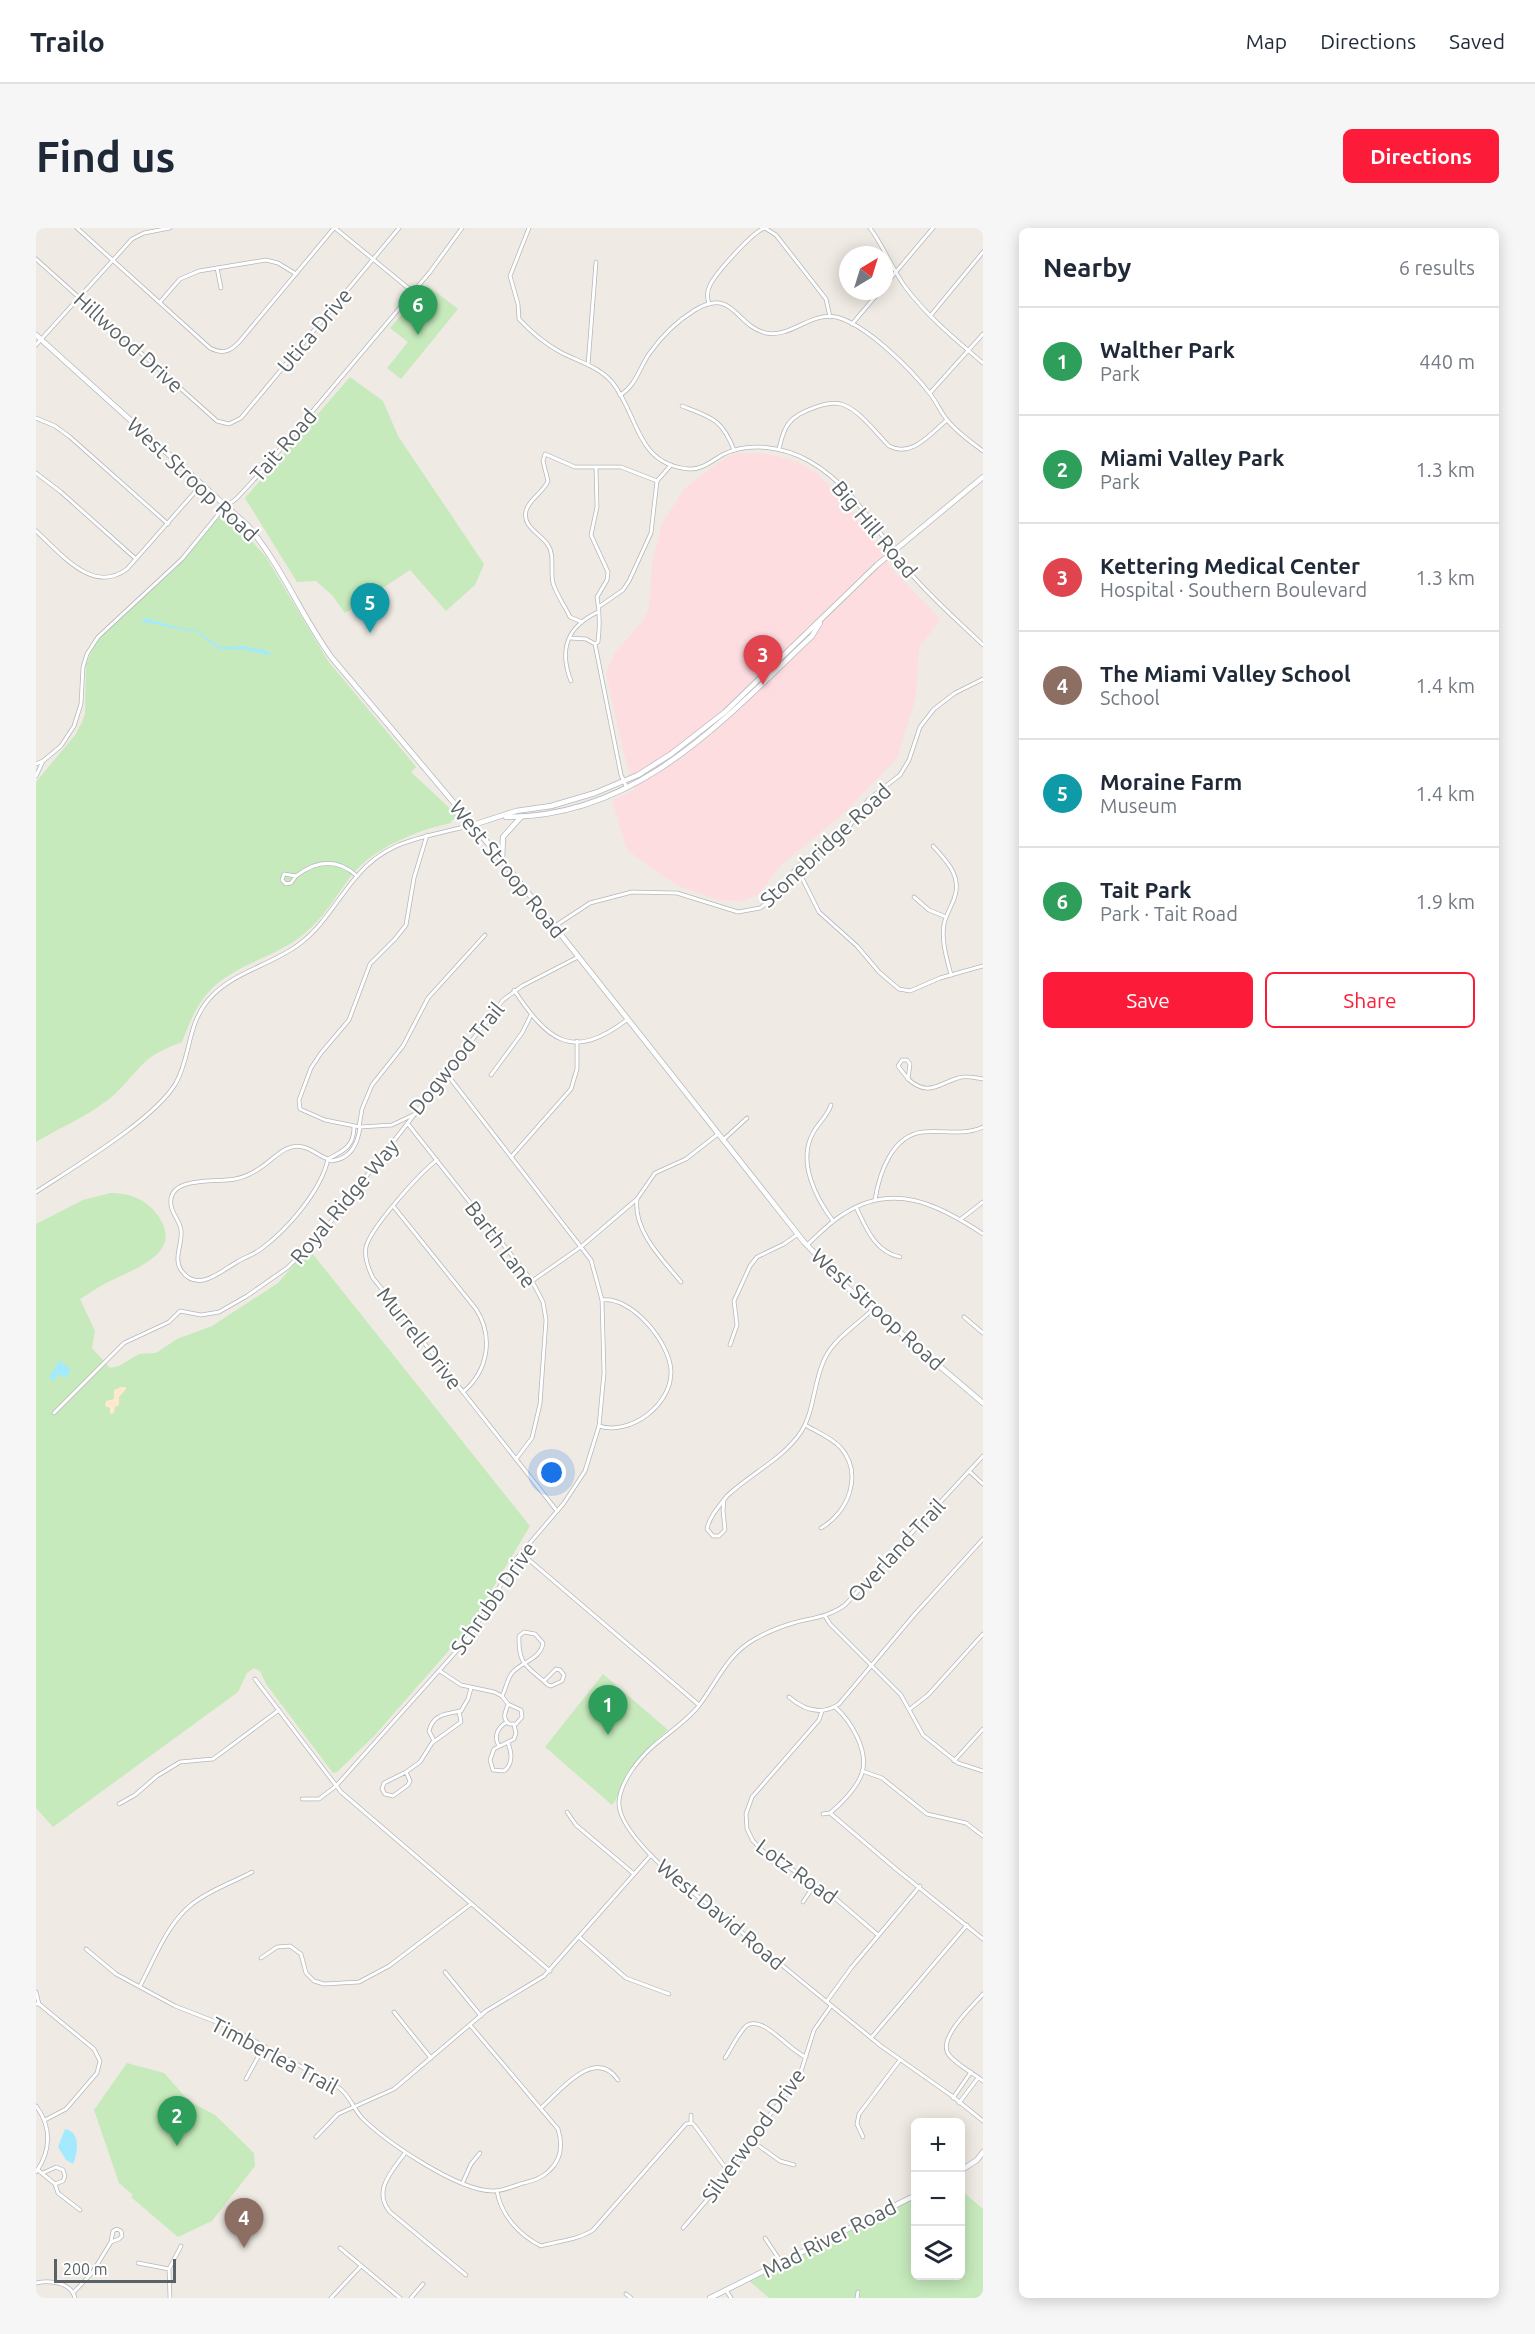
<!DOCTYPE html>
<html lang="en">
<head>
<meta charset="utf-8">
<style>
	:root { --surface:#fff; --page:#f6f6f7; --text:#1f2937; --muted:#747a83; --line:#e0e1e3; --accent:#fc1c39 }
	body { margin:0; font-family:Ubuntu,sans-serif; background:var(--page); color:var(--text) }
	.controls { position:absolute; right:18px; bottom:18px; display:grid; overflow:hidden; border-radius:9px; box-shadow:0 3px 15px #0003 }
	.controls button { width:54px; height:54px; display:grid; place-items:center; padding:0; border:0; border-bottom:2px solid var(--line); background:var(--surface); color:var(--text); font:30px sans-serif }
	.compass { position:absolute; left:803px; top:18px; width:54px; height:54px; border-radius:50%; background:var(--surface); box-shadow:0 3px 15px #0003; rotate:38deg }
	.scale { position:absolute; left:18px; bottom:15px; width:122px; box-sizing:border-box; padding-left:6px; border:3px solid #5b6265; border-top:0; font-size:16px; line-height:21px; white-space:nowrap; color:#5b6265; -webkit-text-stroke:4px #fff; paint-order:stroke }
	.you { position:absolute; left:516px; top:1245px; width:21px; height:21px; margin:-15px; border:4px solid #fff; border-radius:50%; background:#1a73e8; box-shadow:0 0 0 9px #1a73e833 }
	.badge { display:grid; place-items:center; width:39px; height:39px; border-radius:50%; background:var(--accent); color:#fff; font-size:20px; font-weight:700 }
	.pin { position:absolute; translate:-50% -50px; filter:drop-shadow(0 2px 3px #0008) }
	.pin::after { content:''; position:absolute; top:32px; width:21px; height:18px; background:inherit; clip-path:polygon(0 0,100% 0,50% 100%) }
	.list { margin:0; padding:0; list-style:none }
	h2 { display:flex; justify-content:space-between; align-items:center; height:78px; margin:0; padding:0 24px; font-size:26px }
	h2 small { font-size:20px; font-weight:400; color:var(--muted) }
	.list li { display:grid; grid-template-columns:39px 1fr auto; gap:18px; align-items:center; box-sizing:border-box; height:108px; padding:0 24px; border-top:2px solid var(--line) }
	.list b { display:block; font-size:22px; white-space:nowrap }
	.list p { margin:0; font-size:20px; white-space:nowrap; color:var(--muted) }
	.list em { font-size:20px; font-style:normal; color:var(--muted) }
	.actions { display:flex; gap:12px; padding:18px 24px }
	.actions a { flex:1; padding:14px 0; border:2px solid var(--accent); border-radius:9px; text-align:center; font-size:21px; color:var(--accent) }
	.actions .main { background:var(--accent); color:#fff }
	.icon { flex:none; width:33px; height:33px; fill:none; stroke:currentColor; stroke-width:2; stroke-linecap:round; stroke-linejoin:round }
	.map { position:relative; flex:none; width:947px; height:2070px; overflow:hidden; border-radius:9px }
	header { display:flex; align-items:center; gap:36px; box-sizing:border-box; height:84px; padding:0 30px; background:var(--surface); border-bottom:2px solid var(--line) }
	header strong { font-size:28px }
	nav { display:flex; gap:33px; margin-inline-start:auto; font-size:21px }
	.intro { display:flex; align-items:center; justify-content:space-between; box-sizing:border-box; height:144px; padding:0 36px }
	h1 { margin:0; font-size:42px }
	.button { padding:15px 27px; border-radius:9px; background:var(--accent); color:#fff; font-size:21px; font-weight:700 }
	main { display:flex; gap:36px; padding:0 36px }
	aside { flex:1; background:var(--surface); border-radius:9px; box-shadow:0 3px 15px #0003 }
	.map>svg:first-child { display:block }
	.medical { fill:#fedde1 }
	.green { fill:#c6eabc }
	.sand { fill:#fee9cf }
	.water { fill:#a3eaff }
	.lines { fill:none; stroke-linecap:round; stroke-linejoin:round }
	.street-casing { stroke:#b4b8bc; stroke-width:4.5 }
	.secondary-casing { stroke:#b4babf; stroke-width:6 }
	.street { stroke:#fff; stroke-width:3 }
	.secondary { stroke:#fff; stroke-width:4.5 }
	.labels { text-anchor:middle; dominant-baseline:central; stroke-width:4.5; stroke-linejoin:round; paint-order:stroke }
	.street-label { font-size:21px; fill:#5b6265; stroke:#fff }
</style>
</head>
<body>
<header>
<strong>Trailo</strong>
<nav><a>Map</a><a>Directions</a><a>Saved</a></nav>
</header>
<div class="intro"><h1>Find us</h1><a class="button">Directions</a></div>
<main>
<div class="map">
<svg width="947" height="2070" viewBox="0 0 947 2070">
	<rect width="100%" height="100%" fill="#efeae3"/>
	<polygon class="medical" points="704,225 726,225 741,228 762,234 781,245 814,280 842,317 853,338 903,390 903,394 883,419 880,469 861,530 809,584 745,637 722,667 707,673 682,672 640,657 591,622 576,572 599,562 588,526 570,445 578,426 606,394 613,382 616,337 626,296 648,261 690,229"/>
	<g class="green">
		<polygon points="391,57 422,81 365,151 351,140 372,114 354,100"/>
		<polygon points="314,149 347,173 362,208 448,336 439,357 410,383 374,342 309,385 296,367 280,353 261,354 209,270"/>
		<path d="M186,286L193,287L230,329L292,433L377,535L380,539L375,544L423,589L415,593V595C381,602 337,620 315,648C300,667 289,689 269,705C245,726 214,732 189,750C166,764 155,790 146,814C133,819 120,824 109,834C95,847 85,863 69,874C48,890 23,900 0,914V554L39,507L46,494L49,486L50,436L60,414L73,399L140,340Z"/>
		<path d="M74,965C92,965 108,970 120,985C151,1024 100,1040 72,1054C62,1059 53,1066 44,1071L59,1103L56,1120L74,1140L83,1138L103,1126L120,1125L141,1111L176,1098L242,1055L262,1032L266,1029L269,1030L276,1025L494,1298L440,1388L423,1411L338,1508L301,1544L297,1545L294,1541L230,1456L224,1443L218,1440L211,1445L202,1464L17,1599L0,1580V996L47,972Z"/>
		<path d="M567,1446L632,1502C616,1516 598,1532 588,1552C583,1561 583,1569 576,1577L509,1519Z"/>
		<polygon points="91,1835 128,1845 153,1873 179,1887 218,1925 219,1938 176,1993 142,2009 95,1969 97,1967 83,1955 58,1882"/>
		<polygon points="925,1962 947,1981 947,2070 733,2070 711,2051 879,1967 880,2048 924,2048"/>
	</g>
	<polygon class="sand" points="85,1159 90,1159 90,1161 83,1169 83,1177 79,1179 78,1185 74,1186 74,1180 69,1178 70,1173 78,1171 78,1162"/>
	<g class="water">
		<path d="M108,390L145,400L160,402L184,419L205,418L232,423L235,426L232,427L206,421H183L159,403C145,403 124,396 108,394L106,393Z"/>
		<polygon points="23,1133 35,1141 30,1150 22,1146 18,1153 13,1150"/>
		<path d="M29,1901C45,1904 42,1924 37,1936L30,1932L22,1919Z"/>
	</g>
	<g class="lines">
		<defs>
			<g id="street">
				<path d="M41,0L174,120C187,127 195,123 204,113L298,0"/>
				<polyline points="299,0 377,64"/>
				<path d="M493,0L474,48L482,76L483,91C495,104 511,117 526,125C544,134 563,139 576,154C603,187 599,236 653,241C665,242 676,233 686,227C713,213 748,219 773,233C816,257 841,303 870,340C893,368 921,392 947,417"/>
				<path d="M834,0C848,19 856,41 870,60C892,89 920,112 947,135"/>
				<polyline points="0,31 181,193 193,196 205,190 363,0"/>
				<polyline points="181,40 185,60"/>
				<polyline points="848,58 897,0"/>
				<polyline points="124,74 144,51 163,43 230,32 242,35 260,46"/>
				<path d="M673,76C671,70 671,63 674,57C680,45 717,3 729,0L740,7L790,71L794,89"/>
				<polyline points="895,87 947,24"/>
				<polyline points="816,96 844,63"/>
				<polyline points="0,117 96,11 108,5 134,0"/>
				<polyline points="552,137 560,34"/>
				<polyline points="894,165 947,106"/>
				<path d="M584,167C599,159 604,139 613,126C625,109 641,93 659,82C698,59 699,98 730,105C755,110 774,84 800,89C830,96 876,142 895,167C901,175 905,185 912,193C922,205 935,214 947,223"/>
				<path d="M646,178C675,189 686,191 698,222"/>
				<polyline points="0,190 19,198 34,209 132,296"/>
				<path d="M743,221C745,213 747,202 753,195C761,184 794,171 808,177C825,184 840,205 853,218C876,230 894,206 911,192"/>
				<polyline points="0,245 25,264 100,331"/>
				<path d="M0,303C25,325 56,367 91,341L166,256"/>
				<polyline points="564,378 587,362 593,353 615,305 621,253 635,237"/>
				<path d="M546,394L534,389C529,378 520,366 517,355C514,343 519,327 512,317C505,306 486,299 490,283C493,271 507,265 512,253L507,233L509,226L539,239H585L621,253"/>
				<polyline points="534,410 550,411 559,416 585,547 591,560"/>
				<path d="M559,416L562,414C564,397 564,384 561,369L571,352L572,344L555,307L561,279L560,240"/>
				<path d="M535,453C523,422 530,399 562,384"/>
				<polyline points="0,536 7,533"/>
				<polyline points="0,548 7,533 25,518 38,498 45,476 47,439 51,426 62,409 146,331 186,282 201,270 226,243 394,44 426,0"/>
				<polyline points="391,607 378,650 370,697 359,711 334,736 313,792 285,825 275,840 263,872 264,881 289,892 324,899 356,897 379,886 467,772 486,758 542,729"/>
				<path d="M897,618C910,633 927,648 918,671C915,679 910,687 908,696C905,713 911,731 915,747"/>
				<polyline points="761,640 783,684 821,718 843,744 863,761 874,763 904,750 947,738"/>
				<polygon points="248,646 260,648 255,655 250,656 246,652"/>
				<path d="M260,648C281,632 301,630 321,648"/>
				<polyline points="878,669 893,682 910,689"/>
				<polyline points="519,698 554,675 596,664 641,665 702,684 724,680 735,672 762,638 811,602 832,572 864,547 873,532 884,499 898,481 919,465 947,451"/>
				<path d="M478,762C512,813 536,834 592,791"/>
				<polygon points="866,832 871,832 874,836 872,851 862,838"/>
				<polyline points="455,847 486,805 495,787"/>
				<path d="M872,851C892,869 902,856 922,850C930,847 939,850 947,851"/>
				<path d="M795,877C791,889 782,895 777,905C761,934 780,970 797,993"/>
				<polyline points="372,896 496,1053 507,1074 510,1092 504,1176 496,1210 480,1231"/>
				<polyline points="323,899 326,881 336,857 367,818 392,770 449,707"/>
				<polyline points="687,912 711,890"/>
				<polyline points="476,928 535,861 541,841 541,813"/>
				<path d="M292,931C285,963 251,1002 225,1021C217,1027 209,1029 201,1034C185,1043 161,1066 145,1042C137,1030 147,1015 145,1002C144,993 136,986 135,977C131,947 181,955 199,951C208,949 217,945 224,940C237,932 250,914 267,919C276,921 283,928 292,931L295,933C314,931 321,918 324,900"/>
				<path d="M292,931C307,923 318,919 318,899"/>
				<path d="M401,932C384,945 335,999 330,1019C328,1030 332,1040 337,1050L521,1283"/>
				<path d="M0,964C38,939 118,892 140,855C155,828 151,796 173,771C197,744 233,738 262,717C288,698 301,671 321,648C354,609 391,610 435,597"/>
				<path d="M601,971C597,1003 627,1032 645,1054"/>
				<path d="M839,972C843,946 856,907 887,904C908,902 927,908 947,899"/>
				<path d="M358,979L440,1081C458,1109 452,1143 427,1164"/>
				<path d="M820,979C830,1000 839,1024 864,1029"/>
				<polyline points="925,991 947,974"/>
				<path d="M771,1017C782,1007 793,995 806,987C856,953 902,976 947,1006"/>
				<polyline points="496,1053 546,1018 601,971 619,945 650,931 682,906"/>
				<polyline points="928,1089 947,1105"/>
				<polyline points="694,1117 701,1097 698,1073 714,1038 721,1029 748,1016 762,1006"/>
				<polyline points="18,1185 88,1115 133,1094 144,1083 165,1087 183,1084 211,1068 251,1040 283,1009 378,887"/>
				<path d="M769,1197C781,1204 795,1209 805,1220C827,1246 813,1284 785,1300"/>
				<path d="M563,1198C594,1208 636,1177 635,1143C634,1115 596,1068 566,1072"/>
				<path d="M947,1228L809,1377C793,1389 775,1390 757,1395C744,1399 731,1404 719,1411C690,1427 681,1455 661,1480C648,1495 631,1506 616,1519C602,1532 585,1553 583,1573C581,1597 621,1634 638,1649L845,1818L916,1868L947,1893"/>
				<polyline points="933,1243 947,1256"/>
				<path d="M688,1272L687,1282L689,1302L683,1308H677L671,1301C673,1289 684,1277 691,1268C714,1246 747,1231 765,1204C779,1182 777,1154 789,1130C799,1110 821,1097 837,1081"/>
				<polyline points="485,1325 663,1477"/>
				<polyline points="789,1388 794,1396 865,1467 887,1507 922,1535 947,1543"/>
				<path d="M404,1443L425,1457L458,1464L466,1468L472,1476C470,1484 465,1489 473,1496H480L486,1489L485,1482L472,1476"/>
				<polyline points="219,1451 305,1564 514,1743"/>
				<path d="M466,1468C470,1461 471,1451 476,1445C485,1434 505,1431 507,1415L499,1406L488,1404L483,1408C482,1439 492,1438 512,1457L515,1458L526,1453L528,1447L524,1442L520,1441L508,1453"/>
				<path d="M753,1469C768,1482 785,1488 803,1476L878,1387L947,1311"/>
				<polyline points="874,1481 892,1467 947,1406"/>
				<polyline points="786,1483 783,1492 716,1569 710,1586 711,1601 717,1613 727,1623 793,1665 842,1707"/>
				<path d="M398,1513L393,1503C397,1486 410,1486 425,1483L432,1471L435,1460"/>
				<path d="M472,1515C476,1525 477,1536 468,1543L457,1542L454,1532L458,1521L478,1511L480,1505L478,1497"/>
				<path d="M463,1518C457,1508 462,1499 471,1494"/>
				<polyline points="918,1533 947,1501"/>
				<polyline points="826,1543 846,1550 891,1586 930,1595 947,1608"/>
				<polyline points="370,1544 384,1534 396,1515 425,1494 423,1483"/>
				<polygon points="370,1544 374,1553 372,1557 357,1568 349,1566 346,1561 348,1555"/>
				<polyline points="266,1571 283,1571 300,1558 434,1408 481,1330 528,1275 549,1243 563,1198 568,1145 566,1072 555,1032 410,845"/>
				<polyline points="83,1576 99,1567 121,1548 144,1534 177,1531 243,1482"/>
				<polyline points="531,1584 540,1597 598,1646"/>
				<polyline points="794,1585 860,1641 947,1711"/>
				<path d="M794,1585C805,1576 821,1560 826,1545C833,1523 815,1493 799,1479"/>
				<polyline points="787,1586 794,1585"/>
				<polyline points="767,1674 779,1656"/>
				<polyline points="543,1709 590,1750 633,1766"/>
				<path d="M50,1721L80,1746L139,1778L193,1799L302,1859C314,1867 317,1881 327,1891C352,1915 422,1963 457,1963C466,1963 476,1959 484,1956C495,1953 505,1951 513,1943C525,1932 527,1917 522,1901L434,1797"/>
				<polyline points="225,1730 241,1719 254,1718 265,1726 270,1745 278,1753 288,1756 323,1754 353,1738 435,1676"/>
				<polyline points="409,1744 445,1788"/>
				<path d="M104,1758C118,1732 131,1696 155,1677C173,1662 196,1655 216,1644"/>
				<polyline points="0,1764 3,1776 0,1776"/>
				<path d="M947,1766C937,1778 900,1811 913,1827C921,1837 937,1845 947,1853"/>
				<polyline points="791,1773 815,1740 884,1658"/>
				<polyline points="3,1776 58,1821 64,1833 61,1845 30,1881 9,1892"/>
				<polyline points="358,1784 395,1830"/>
				<polyline points="835,1810 931,1697"/>
				<path d="M689,1830C695,1821 702,1806 710,1798C726,1785 754,1824 770,1829"/>
				<polyline points="210,1851 228,1818"/>
				<polyline points="917,1870 935,1844"/>
				<polyline points="923,1875 942,1850"/>
				<path d="M0,1878C16,1899 15,1923 0,1944"/>
				<path d="M505,1880C524,1863 559,1818 582,1852"/>
				<polyline points="655,1887 655,1895"/>
				<polyline points="280,1909 302,1886 358,1861 450,1783 508,1748 615,1627"/>
				<polyline points="827,1909 821,1896 823,1886 864,1832"/>
				<polyline points="716,1913 744,1933 758,1937"/>
				<path d="M369,1925C356,1943 336,1963 354,1984L430,2047"/>
				<polyline points="2,1942 19,1956 22,1965 44,1982"/>
				<polyline points="7,1945 20,1939 27,1942 29,1948 27,1953 19,1956"/>
				<polyline points="427,1954 435,1936 444,1925"/>
				<path d="M461,1963C465,1987 483,2007 505,2018C522,2013 542,2012 557,2002L650,1896L656,1895L659,1898L694,1946"/>
				<polyline points="647,2000 699,1939 725,1898 763,1850 778,1802 795,1778"/>
				<polygon points="81,2001 85,2003 86,2008 83,2011 75,2014 77,2003"/>
				<polyline points="729,2010 745,2034"/>
				<polyline points="304,2020 364,2070"/>
				<polyline points="102,2035 133,2041"/>
				<path d="M0,2055C14,2052 35,2054 39,2070"/>
				<polyline points="690,2062 695,2070"/>
				<polyline points="37,2065 56,2045 75,2014"/>
				<polyline points="590,2066 595,2070"/>
				<polyline points="134,2070 133,2041 145,2018"/>
				<polyline points="295,2070 325,2038"/>
				<polyline points="375,2070 387,2056"/>
				<polyline points="821,2070 822,2064"/>
			</g>
			<g id="secondary">
				<path d="M0,107L212,298C246,338 265,388 296,430L466,632L768,1014L813,1061L947,1175"/>
				<path d="M470,589C603,589 687,492 776,408L784,395"/>
				<polyline points="437,597 480,583 515,578 559,565 602,547 635,526 689,484 841,337 947,249"/>
				<polyline points="466,632 467,609 485,589"/>
				<polyline points="924,1943 941,1932 947,1924"/>
				<polyline points="674,2070 880,1967"/>
			</g>
		</defs>
		<use href="#street" class="street-casing"/>
		<use href="#secondary" class="secondary-casing"/>
		<use href="#street" class="street"/>
		<use href="#secondary" class="secondary"/>
	</g>
	<g class="labels">
		<g class="street-label">
			<text transform="translate(278 102) rotate(-50)">Utica Drive</text>
			<text transform="translate(93 114) rotate(42)">Hillwood Drive</text>
			<text transform="translate(247 217) rotate(-49)">Tait Road</text>
			<text transform="translate(157 251) rotate(43)">West Stroop Road</text>
			<text transform="translate(839 301) rotate(50)">Big Hill Road</text>
			<text transform="translate(789 617) rotate(-43)">Stonebridge Road</text>
			<text transform="translate(472 641) rotate(51)">West Stroop Road</text>
			<text transform="translate(420 830) rotate(-51)">Dogwood Trail</text>
			<text transform="translate(308 973) rotate(-50)">Royal Ridge Way</text>
			<text transform="translate(465 1016) rotate(53)">Barth Lane</text>
			<text transform="translate(842 1081) rotate(42)">West Stroop Road</text>
			<text transform="translate(384 1110) rotate(52)">Murrell Drive</text>
			<text transform="translate(860 1322) rotate(-47)">Overland Trail</text>
			<text transform="translate(457 1370) rotate(-55)">Schrubb Drive</text>
			<text transform="translate(761 1643) rotate(36)">Lotz Road</text>
			<text transform="translate(685 1686) rotate(40)">West David Road</text>
			<text transform="translate(239 1827) rotate(28)">Timberlea Trail</text>
			<text transform="translate(717 1907) rotate(-54)">Silverwood Drive</text>
			<text transform="translate(793 2010) rotate(-27)">Mad River Road</text>
		</g>
	</g>
</svg>
<div class="controls">
<button>+</button>
<button>−</button>
<button><svg class="icon" aria-label="layers" viewBox="0 0 24 24"><path d="M12 4l9 5-9 5-9-5zM3 14l9 5 9-5"/></svg></button>
</div>
<svg class="compass" viewBox="-18 -18 36 36"><path d="M0-13l5 13h-10z" fill="#e53935"/><path d="M0 13l5-13h-10z" fill="#747a83"/></svg>
<div class="scale">200 m</div>
<div class="you"></div>
<div class="pin badge" style="left:572px;top:1507px;background:#2e9e5b">1</div>
<div class="pin badge" style="left:141px;top:1918px;background:#2e9e5b">2</div>
<div class="pin badge" style="left:727px;top:457px;background:#e0444e">3</div>
<div class="pin badge" style="left:208px;top:2020px;background:#8d6e63">4</div>
<div class="pin badge" style="left:334px;top:405px;background:#0f9aa8">5</div>
<div class="pin badge" style="left:382px;top:107px;background:#2e9e5b">6</div>
</div>
<aside>
<h2>Nearby<small>6 results</small></h2>
<ul class="list">
<li><span class="badge" style="background:#2e9e5b">1</span><div><b>Walther Park</b><p>Park</p></div><em>440 m</em></li>
<li><span class="badge" style="background:#2e9e5b">2</span><div><b>Miami Valley Park</b><p>Park</p></div><em>1.3 km</em></li>
<li><span class="badge" style="background:#e0444e">3</span><div><b>Kettering Medical Center</b><p>Hospital · Southern Boulevard</p></div><em>1.3 km</em></li>
<li><span class="badge" style="background:#8d6e63">4</span><div><b>The Miami Valley School</b><p>School</p></div><em>1.4 km</em></li>
<li><span class="badge" style="background:#0f9aa8">5</span><div><b>Moraine Farm</b><p>Museum</p></div><em>1.4 km</em></li>
<li><span class="badge" style="background:#2e9e5b">6</span><div><b>Tait Park</b><p>Park · Tait Road</p></div><em>1.9 km</em></li>
</ul>
<div class="actions"><a class="main">Save</a><a>Share</a></div>
</aside>
</main>
</body>
</html>
